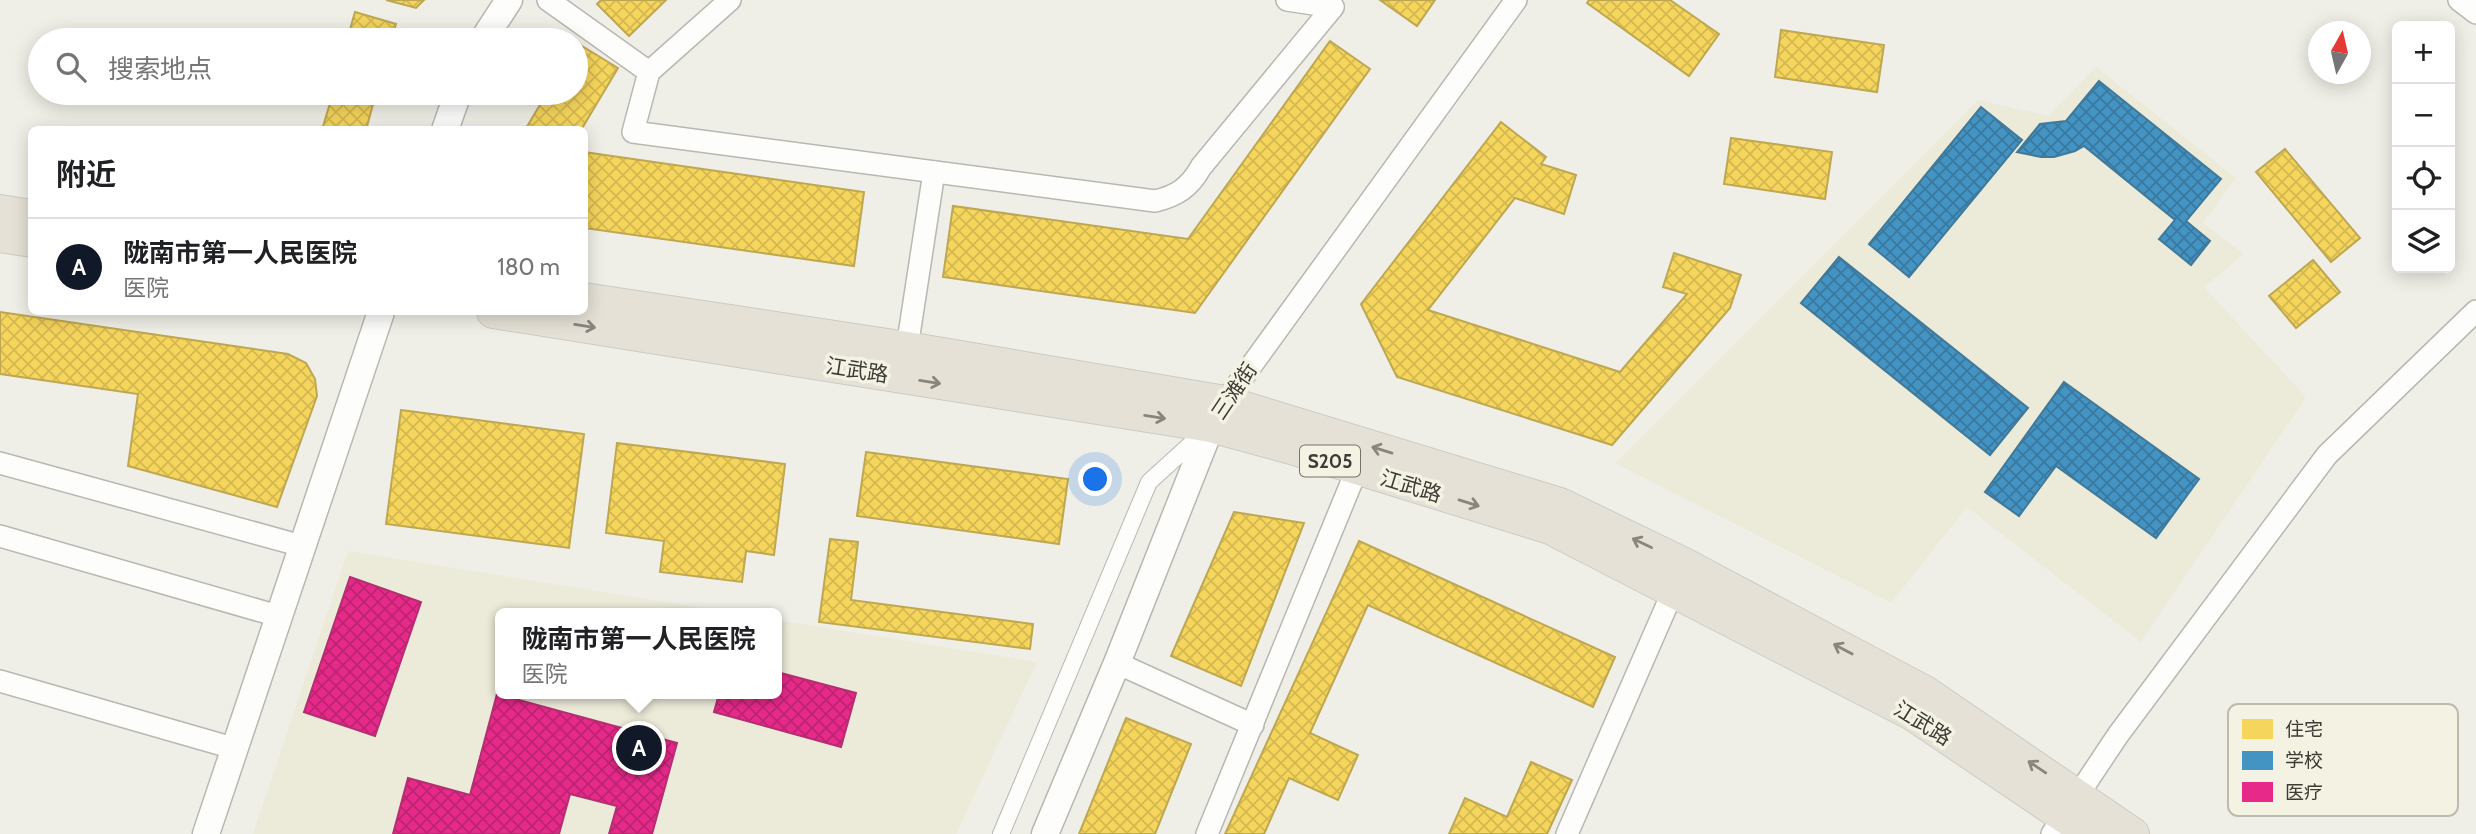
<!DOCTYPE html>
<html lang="zh">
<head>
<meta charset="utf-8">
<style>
	:root { --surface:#fff; --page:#f6f6f6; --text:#202124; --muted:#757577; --line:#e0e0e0; --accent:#111827 }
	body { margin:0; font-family:Cabin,"Noto Sans SC",sans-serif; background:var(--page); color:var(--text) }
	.controls { position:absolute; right:21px; top:21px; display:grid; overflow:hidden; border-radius:10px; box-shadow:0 4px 18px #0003 }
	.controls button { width:63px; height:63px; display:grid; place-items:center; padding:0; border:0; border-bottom:2px solid var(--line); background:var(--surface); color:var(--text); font:35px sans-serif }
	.compass { position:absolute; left:2308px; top:21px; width:63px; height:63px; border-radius:50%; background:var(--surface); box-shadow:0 4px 18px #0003; rotate:8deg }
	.you { position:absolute; left:1096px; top:480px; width:24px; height:24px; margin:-18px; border:5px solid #fff; border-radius:50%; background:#1a73e8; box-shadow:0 0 0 10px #1a73e833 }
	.badge { display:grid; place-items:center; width:46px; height:46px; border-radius:50%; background:var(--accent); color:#fff; font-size:23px; font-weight:700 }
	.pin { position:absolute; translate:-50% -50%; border:4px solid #fff; box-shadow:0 2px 7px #0006 }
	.popup { position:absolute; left:495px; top:608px; width:287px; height:91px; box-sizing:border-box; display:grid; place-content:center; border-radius:10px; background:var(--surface); filter:drop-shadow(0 2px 5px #0005); font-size:23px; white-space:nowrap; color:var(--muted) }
	.popup b { font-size:26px; color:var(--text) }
	.popup::after { content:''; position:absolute; left:50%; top:100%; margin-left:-14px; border:14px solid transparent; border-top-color:var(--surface) }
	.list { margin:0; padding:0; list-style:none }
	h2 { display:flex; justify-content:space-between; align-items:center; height:91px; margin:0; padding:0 28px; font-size:30px }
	h2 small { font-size:23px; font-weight:400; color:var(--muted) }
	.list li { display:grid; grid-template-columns:46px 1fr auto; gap:21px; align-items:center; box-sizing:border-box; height:98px; padding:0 28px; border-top:2px solid var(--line) }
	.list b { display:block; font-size:26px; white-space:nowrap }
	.list p { margin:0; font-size:23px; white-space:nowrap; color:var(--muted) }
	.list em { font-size:23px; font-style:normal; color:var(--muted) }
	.icon { flex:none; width:38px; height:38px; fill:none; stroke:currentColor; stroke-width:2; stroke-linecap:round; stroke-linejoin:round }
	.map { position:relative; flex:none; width:2476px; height:834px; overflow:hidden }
	.search { position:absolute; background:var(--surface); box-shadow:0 4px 18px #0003; left:28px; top:28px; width:560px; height:77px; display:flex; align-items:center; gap:18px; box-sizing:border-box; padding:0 24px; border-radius:38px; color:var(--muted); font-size:26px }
	.panel { position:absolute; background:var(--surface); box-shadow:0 4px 18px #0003; left:28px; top:126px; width:560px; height:189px; border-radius:10px }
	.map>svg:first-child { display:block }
	.built { fill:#ecead9 }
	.homes { fill:url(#homes-cross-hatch); stroke:#bea751; stroke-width:2 }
	.schools { fill:url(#schools-cross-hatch); stroke:#417999; stroke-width:2 }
	.health { fill:url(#health-cross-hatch); stroke:#b42e71; stroke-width:2 }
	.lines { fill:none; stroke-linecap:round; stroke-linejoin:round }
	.pedestrian-casing { stroke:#b8b7b1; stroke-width:18 }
	.minor-casing { stroke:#b8b7b1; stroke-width:24 }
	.tertiary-casing { stroke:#b8b7b1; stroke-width:29 }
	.primary-casing { stroke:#cbcbc6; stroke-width:34 }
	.pedestrian { stroke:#fdfdfb; stroke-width:16 }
	.minor { stroke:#fdfdfb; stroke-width:21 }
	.tertiary { stroke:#fdfdfb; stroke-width:26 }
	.primary { stroke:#e5e1d6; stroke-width:32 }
	.oneway { stroke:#88867e }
	.labels { text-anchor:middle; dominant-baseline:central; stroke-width:7; stroke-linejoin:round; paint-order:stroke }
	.shield { fill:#f4f2e3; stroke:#73726a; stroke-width:2 }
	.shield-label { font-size:19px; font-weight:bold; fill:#3c3b36 }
	.street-label { font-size:21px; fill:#3c3b36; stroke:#f4f2e3 }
	.key { fill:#f4f2e3; stroke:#bdbbaf; stroke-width:2 }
	.key-label { font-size:19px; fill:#3c3b36 }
</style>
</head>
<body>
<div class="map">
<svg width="2476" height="834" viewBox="0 0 2476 834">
	<defs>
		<pattern id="homes-cross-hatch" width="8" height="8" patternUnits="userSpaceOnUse" patternTransform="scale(1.75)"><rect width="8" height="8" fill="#f6d55c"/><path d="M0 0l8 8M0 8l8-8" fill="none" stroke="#d4b851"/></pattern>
		<pattern id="schools-cross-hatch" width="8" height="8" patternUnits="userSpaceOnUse" patternTransform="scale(1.75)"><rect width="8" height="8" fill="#4393c3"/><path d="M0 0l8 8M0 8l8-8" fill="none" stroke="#39799f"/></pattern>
		<pattern id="health-cross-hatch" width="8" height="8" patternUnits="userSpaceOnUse" patternTransform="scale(1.75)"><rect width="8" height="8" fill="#e7298a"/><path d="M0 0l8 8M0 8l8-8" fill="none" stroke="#bc2472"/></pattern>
	</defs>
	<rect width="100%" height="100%" fill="#f0efe7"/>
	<g class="built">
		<polygon points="2096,67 2236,178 2203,223 2244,254 2204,287 2306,397 2141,642 1967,507 1891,603 1615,463 1978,100 2048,116"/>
		<polygon points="348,551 734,613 501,613 501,694 777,694 777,620 1037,662 956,834 253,834"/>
	</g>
	<g class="homes">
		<polygon points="386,0 424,0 416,8"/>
		<polygon points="601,0 666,0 629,36 597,4"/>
		<polygon points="1380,0 1435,0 1417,26"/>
		<polygon points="1589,0 1670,0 1719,34 1689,76 1587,3"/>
		<polygon points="355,12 396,24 391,40 347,40"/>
		<polygon points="1781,30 1884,45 1877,92 1775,77"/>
		<polygon points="1330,41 1370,69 1195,313 943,277 953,206 1188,239"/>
		<polygon points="577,43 618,68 581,130 525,130 547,93 576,93"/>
		<polygon points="333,93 376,93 366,130 322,130"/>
		<polygon points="1501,122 1546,157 1541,164 1576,175 1564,214 1515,198 1428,310 1620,372 1687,294 1663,287 1674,253 1741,275 1730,308 1612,445 1397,377 1361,304"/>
		<polygon points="1731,138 1832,152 1825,199 1724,184"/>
		<polygon points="2285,149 2360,238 2331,262 2256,172"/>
		<polygon points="584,152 864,192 854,266 584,228"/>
		<polygon points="2313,260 2340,292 2296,328 2269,296"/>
		<polygon points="0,312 288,354 306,363 315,379 317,396 277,507 128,466 138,394 0,374"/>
		<polygon points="401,410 584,434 569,548 386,524"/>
		<polygon points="617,443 785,464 774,555 746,551 742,582 660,572 664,541 606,533"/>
		<polygon points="866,452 1068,479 1059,544 857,516"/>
		<polygon points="1234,512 1304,523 1241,686 1171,656"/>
		<polygon points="830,539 858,542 851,600 1033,624 1030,649 819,622"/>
		<polygon points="1359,541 1615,657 1593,707 1368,605 1310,733 1358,755 1338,800 1289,778 1264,834 1225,834"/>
		<polygon points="1126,718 1191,744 1155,834 1079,834"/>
		<polygon points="1531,762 1572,780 1547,834 1449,834 1465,798 1507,817"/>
	</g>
	<g class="schools">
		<polygon points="2099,81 2221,179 2186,221 2210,241 2191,265 2159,239 2175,220 2084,146 2075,151 2054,157 2041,157 2017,152 2040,124 2066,121"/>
		<polygon points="1981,107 2022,140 1909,277 1869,244"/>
		<polygon points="1839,257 2028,408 1990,455 1801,303"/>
		<polygon points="2064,382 2199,479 2156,538 2056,466 2019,516 1985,492"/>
	</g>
	<g class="health">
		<polygon points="350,577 421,602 375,736 304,712"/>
		<polygon points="777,672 856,693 841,747 714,712 719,694 777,694"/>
		<polygon points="497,694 677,743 652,834 609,834 617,806 570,794 559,834 393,834 408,778 470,795"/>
	</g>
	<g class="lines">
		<defs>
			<polyline id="pedestrian" points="1001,834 1149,482 1203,433"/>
			<g id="minor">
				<polyline points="548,0 649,72"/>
				<path d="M730,0L649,72L633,132L1155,201C1177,196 1190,187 1201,167L1333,7"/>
				<polyline points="1287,0 1333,7"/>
				<polyline points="2459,0 2476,13"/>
				<polyline points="907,348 934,172"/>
				<polyline points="1225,402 1516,0"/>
				<polyline points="0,463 302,546"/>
				<polyline points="0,536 278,616"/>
				<polyline points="1117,663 1253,725"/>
				<polyline points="0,681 233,748"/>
				<polyline points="1207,834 1357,469"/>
				<polyline points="1567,834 1674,589"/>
				<polyline points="2052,834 2118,735 2327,455 2476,311"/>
			</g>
			<g id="tertiary">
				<polyline points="483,40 509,0"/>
				<polyline points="445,130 458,93"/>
				<polyline points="206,834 381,312"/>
				<polyline points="1045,834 1117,663 1211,426 1221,409"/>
			</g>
			<g id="primary">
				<polyline points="0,211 32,216"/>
				<polyline points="0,236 32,241"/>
				<polyline points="584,299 907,348 1225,402 1560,504 1682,563 1925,692 2133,834"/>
				<polyline points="493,312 1211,426 1295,449 1550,528 1912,714 2090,834"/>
			</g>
		</defs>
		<use href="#pedestrian" class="pedestrian-casing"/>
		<use href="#minor" class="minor-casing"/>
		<use href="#tertiary" class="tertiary-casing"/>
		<use href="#primary" class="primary-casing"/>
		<use href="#pedestrian" class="pedestrian"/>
		<use href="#minor" class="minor"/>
		<use href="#tertiary" class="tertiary"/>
		<use href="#primary" class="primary"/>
	</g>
	<defs><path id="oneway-shaft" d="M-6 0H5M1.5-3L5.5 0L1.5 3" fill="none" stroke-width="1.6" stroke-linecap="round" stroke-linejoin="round" transform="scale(1.75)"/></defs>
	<g class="oneway">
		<use href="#oneway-shaft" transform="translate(585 326) rotate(9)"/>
		<use href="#oneway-shaft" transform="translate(930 382) rotate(9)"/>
		<use href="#oneway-shaft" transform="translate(1155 417) rotate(9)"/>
		<use href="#oneway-shaft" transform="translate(1382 450) rotate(-163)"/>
		<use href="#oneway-shaft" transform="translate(1469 503) rotate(17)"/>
		<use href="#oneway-shaft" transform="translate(1642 543) rotate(-154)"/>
		<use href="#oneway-shaft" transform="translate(1843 649) rotate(-152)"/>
		<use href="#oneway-shaft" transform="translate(2037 767) rotate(-146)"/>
	</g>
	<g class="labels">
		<rect class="shield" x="1300" y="445.5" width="60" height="31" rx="5"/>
		<g class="shield-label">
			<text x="1330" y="461">S205</text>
		</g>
		<g class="street-label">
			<text transform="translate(857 370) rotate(9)">江武路</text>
			<text transform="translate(1234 391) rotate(-56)">三滩街</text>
			<text transform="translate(1411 486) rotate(17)">江武路</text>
			<text transform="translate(1923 723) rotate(32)">江武路</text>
		</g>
	</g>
	<rect x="2228" y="704" width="230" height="112" rx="10" class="key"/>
	<rect x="2242" y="719" width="31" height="20" fill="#f6d55c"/>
	<rect x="2242" y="751" width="31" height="19" fill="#4393c3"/>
	<rect x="2242" y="782" width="31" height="20" fill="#e7298a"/>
	<g class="key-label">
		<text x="2285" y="736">住宅</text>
		<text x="2285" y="767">学校</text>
		<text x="2285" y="799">医疗</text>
	</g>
</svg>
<div class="controls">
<button>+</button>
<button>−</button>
<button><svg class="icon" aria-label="locate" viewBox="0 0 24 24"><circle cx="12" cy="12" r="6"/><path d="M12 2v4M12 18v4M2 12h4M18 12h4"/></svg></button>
<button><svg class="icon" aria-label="layers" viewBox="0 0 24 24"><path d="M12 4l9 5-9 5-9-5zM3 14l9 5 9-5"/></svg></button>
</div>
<svg class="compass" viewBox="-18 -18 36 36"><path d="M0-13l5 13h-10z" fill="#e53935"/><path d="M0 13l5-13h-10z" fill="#757577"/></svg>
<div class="you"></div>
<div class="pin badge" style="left:639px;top:748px">A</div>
<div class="popup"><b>陇南市第一人民医院</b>医院</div>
<div class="search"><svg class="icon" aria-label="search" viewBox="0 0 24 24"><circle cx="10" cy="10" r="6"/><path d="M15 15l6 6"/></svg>搜索地点</div>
<section class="panel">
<h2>附近<small></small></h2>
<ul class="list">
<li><span class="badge">A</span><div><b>陇南市第一人民医院</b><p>医院</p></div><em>180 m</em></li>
</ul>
</section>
</div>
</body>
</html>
